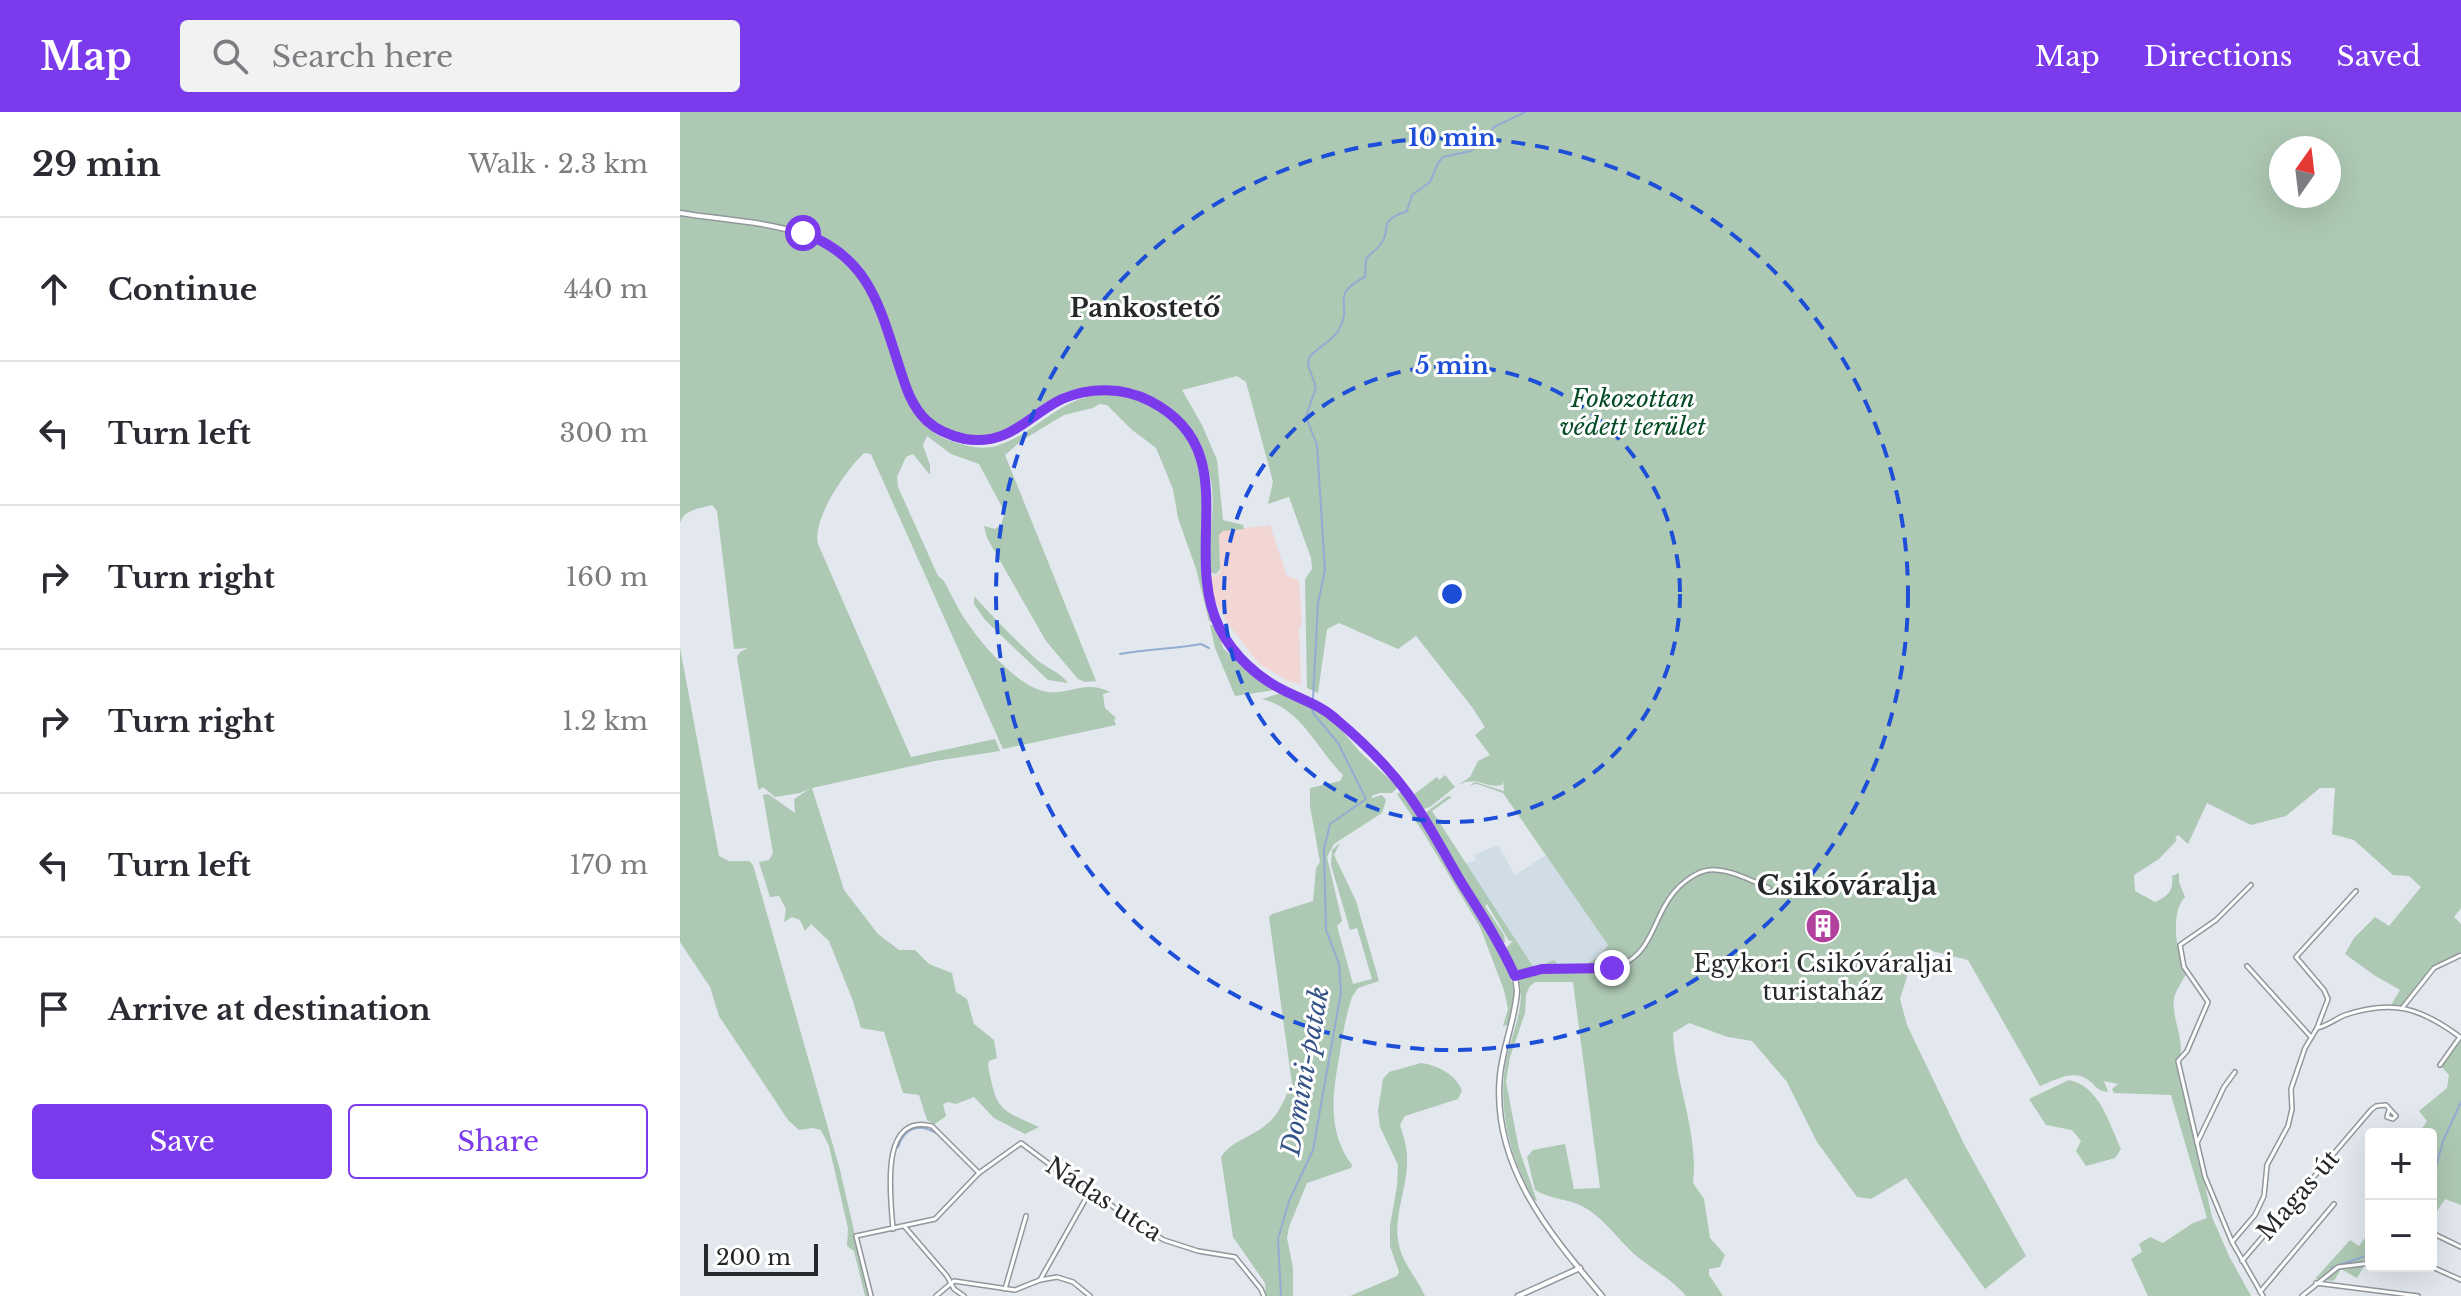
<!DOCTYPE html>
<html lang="en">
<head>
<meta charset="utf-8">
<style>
	:root { --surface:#fff; --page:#f2f2f3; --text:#2b2b33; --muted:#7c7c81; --line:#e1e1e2; --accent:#7c3aed }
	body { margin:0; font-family:"Libre Baskerville",serif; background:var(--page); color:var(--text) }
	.controls { position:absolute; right:24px; bottom:24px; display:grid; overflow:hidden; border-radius:8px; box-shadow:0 8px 32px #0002 }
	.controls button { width:72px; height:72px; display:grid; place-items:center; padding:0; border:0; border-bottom:2px solid var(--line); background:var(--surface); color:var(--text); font:40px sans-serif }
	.compass { position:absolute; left:1589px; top:24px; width:72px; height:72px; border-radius:50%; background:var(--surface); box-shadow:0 8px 32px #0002; rotate:14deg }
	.scale { position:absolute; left:24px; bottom:20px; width:114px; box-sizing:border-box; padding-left:8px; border:4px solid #25282a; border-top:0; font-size:22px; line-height:28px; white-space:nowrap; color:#25282a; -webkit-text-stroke:6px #fff; paint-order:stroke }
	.stop { position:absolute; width:24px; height:24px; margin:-18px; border:6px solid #7c3aed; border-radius:50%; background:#fff }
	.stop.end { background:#7c3aed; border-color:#fff; box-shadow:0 2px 8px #0008 }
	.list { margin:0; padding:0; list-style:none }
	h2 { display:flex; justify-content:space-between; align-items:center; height:104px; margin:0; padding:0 32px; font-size:34px }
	h2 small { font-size:26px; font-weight:400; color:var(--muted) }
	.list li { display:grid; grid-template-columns:52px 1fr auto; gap:24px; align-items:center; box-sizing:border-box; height:144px; padding:0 32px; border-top:2px solid var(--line) }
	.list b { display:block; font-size:30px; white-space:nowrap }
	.list em { font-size:26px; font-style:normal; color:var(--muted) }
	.actions { display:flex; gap:16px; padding:24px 32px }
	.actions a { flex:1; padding:18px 0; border:2px solid var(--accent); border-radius:8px; text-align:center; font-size:28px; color:var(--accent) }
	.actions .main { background:var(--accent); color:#fff }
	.icon { flex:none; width:44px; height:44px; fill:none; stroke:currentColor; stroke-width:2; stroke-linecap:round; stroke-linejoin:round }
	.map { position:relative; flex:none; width:1781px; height:1184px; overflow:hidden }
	header { display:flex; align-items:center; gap:48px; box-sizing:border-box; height:112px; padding:0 40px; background:var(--accent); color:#fff }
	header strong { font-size:38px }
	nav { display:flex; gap:44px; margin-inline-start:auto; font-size:28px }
	.search { width:560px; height:72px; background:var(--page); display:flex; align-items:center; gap:20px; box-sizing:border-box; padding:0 28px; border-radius:8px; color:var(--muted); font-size:30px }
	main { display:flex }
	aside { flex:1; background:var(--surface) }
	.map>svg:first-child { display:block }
	.built { fill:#d0dde7 }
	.medical { fill:#f1d6d4 }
	.green { fill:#adc8b3; fill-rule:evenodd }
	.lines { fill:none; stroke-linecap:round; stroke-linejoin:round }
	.stream { stroke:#94acd2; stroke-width:2 }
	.street-casing { stroke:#91979c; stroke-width:6 }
	.secondary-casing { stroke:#91979c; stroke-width:7 }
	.street { stroke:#fff; stroke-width:3 }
	.secondary { stroke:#fff; stroke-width:4 }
	.route { stroke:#7c3aed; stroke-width:10 }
	.ring { fill:none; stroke:#1d4ed8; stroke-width:4; stroke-dasharray:14 10 }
	.labels { text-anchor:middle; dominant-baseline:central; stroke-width:6; stroke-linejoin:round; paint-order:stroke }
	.park-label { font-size:24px; font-style:italic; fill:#054c25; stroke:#fff }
	.poi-label { font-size:24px; fill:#25282a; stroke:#fff }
	.street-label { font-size:24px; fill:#25282a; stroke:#fff }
	.neighbourhood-label { font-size:26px; font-weight:bold; fill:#25282a; stroke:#fff }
	.water-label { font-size:26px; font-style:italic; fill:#355386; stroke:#fff }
	.quarter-label { font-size:28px; font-weight:bold; fill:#25282a; stroke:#fff }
	.centre { fill:#1d4ed8; stroke:#fff; stroke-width:4 }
	.ring-label { font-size:24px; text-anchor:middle; font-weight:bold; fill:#1d4ed8; stroke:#fff; stroke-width:6; stroke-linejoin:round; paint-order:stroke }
</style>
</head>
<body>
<header>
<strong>Map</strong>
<div class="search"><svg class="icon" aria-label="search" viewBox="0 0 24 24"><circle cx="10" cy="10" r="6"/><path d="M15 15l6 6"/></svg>Search here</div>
<nav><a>Map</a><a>Directions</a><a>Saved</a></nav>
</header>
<main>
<aside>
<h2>29 min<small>Walk · 2.3 km</small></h2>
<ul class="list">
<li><svg class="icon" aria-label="ahead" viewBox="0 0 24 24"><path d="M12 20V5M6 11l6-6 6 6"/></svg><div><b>Continue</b></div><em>440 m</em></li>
<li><svg class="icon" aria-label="left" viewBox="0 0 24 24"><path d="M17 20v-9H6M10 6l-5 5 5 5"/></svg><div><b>Turn left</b></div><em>300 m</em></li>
<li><svg class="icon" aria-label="right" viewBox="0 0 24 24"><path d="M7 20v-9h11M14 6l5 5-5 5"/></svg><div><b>Turn right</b></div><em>160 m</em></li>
<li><svg class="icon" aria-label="right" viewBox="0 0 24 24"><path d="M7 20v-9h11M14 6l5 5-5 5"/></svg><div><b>Turn right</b></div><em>1.2 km</em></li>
<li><svg class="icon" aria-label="left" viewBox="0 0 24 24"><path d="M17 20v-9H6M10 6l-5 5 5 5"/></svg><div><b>Turn left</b></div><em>170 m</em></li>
<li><svg class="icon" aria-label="arrive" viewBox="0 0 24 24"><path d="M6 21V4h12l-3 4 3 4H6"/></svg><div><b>Arrive at destination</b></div></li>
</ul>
<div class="actions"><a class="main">Save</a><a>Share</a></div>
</aside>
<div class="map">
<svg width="1781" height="1184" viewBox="0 0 1781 1184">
	<rect width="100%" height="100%" fill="#e2e8ee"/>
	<polygon class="built" points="818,733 835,763 866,743 928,833 922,843 897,856 879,854 874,848 854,856 785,751 796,748 794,743"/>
	<polygon class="medical" points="590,413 607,464 619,468 622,513 619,515 621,572 608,569 579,552 546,509 531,481 529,466 540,462 539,419"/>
	<g class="green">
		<path d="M0,0H1781V796L1774,805L1781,812V840L1751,855L1722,894L1710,895L1720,878L1694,863L1665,842L1674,826L1695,805L1709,814L1741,775L1729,764L1713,763L1674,728L1652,722L1655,676H1640L1606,704L1571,713L1527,691L1508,732L1498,723L1495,726L1497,728L1479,747L1454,763L1455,779L1475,790C1488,784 1494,779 1492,764L1499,761V770L1505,785C1489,802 1497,842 1506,862C1502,870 1496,878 1494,886C1491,908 1507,930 1498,950L1532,1105L1549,1144L1571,1184H1468L1451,1147L1462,1140L1459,1132L1470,1125L1483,1131L1513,1111L1527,1106L1491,983L1434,981L1432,977L1438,972L1424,969L1428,980C1419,979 1417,976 1411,970C1394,956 1378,967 1360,974L1288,848L1252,839L1230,855L1220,887L1227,913L1284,1032L1346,1144L1305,1177L1226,1066L1191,1087L1177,1085L1137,1030L1107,970L1072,929L1048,925L1009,911L993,921C995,971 1019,1021 1013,1071L1024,1087L1030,1126L1045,1143L1040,1155L1029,1157V1163L1043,1184H1006C991,1166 970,1156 953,1141C936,1125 923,1105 902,1094C889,1087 872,1088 855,1078L847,1045L853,1038L885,1032L894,1077L920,1076L893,870H855L850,874L846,882L845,901L830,945L826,970L839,1037L857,1089L854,1088C830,1045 817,998 826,949C831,922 846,896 839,869L841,866L855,863L856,859L838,863L836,861L825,837L833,829H829L807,792L805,794L824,823L825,830L821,831L745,701L768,684L772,685L752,699L854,856L874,848L879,854C900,856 916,852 928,833L823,681L797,672L790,673L795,670L824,679L823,668L822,673C804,677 799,663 778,673L790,665L798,649L810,643L795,623L805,615L792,595L736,524L718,537L659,511L647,517L638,581L627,576L625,467L632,457L631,446L609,385L588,392L593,370L566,270L557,264L502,278L522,313L537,348L543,408L563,413L564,417L543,419L539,423L540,457L536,462L528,460C528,430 536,399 531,369C520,306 458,264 395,284C371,292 354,310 332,321C290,342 252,318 231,281L227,286C238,307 250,323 274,330C287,334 302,338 316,334C364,320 388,269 449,286C467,291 482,300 496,313C542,357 519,401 521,456C522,475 528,492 533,510L529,509L516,457L498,406L493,377L476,336L451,317L427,293L419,292L413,296L384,303L341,329L325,343L416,569L405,570L398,567L366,529L307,426L304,414L315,417L321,413L324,403L322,395L299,352L271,342L247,324L243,333L250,353V363L233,342L226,345L217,365L218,375L258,464L264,469C272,484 279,500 289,513C304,535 341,578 369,580C394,582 404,568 430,580L423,582L425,596L436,606L434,608L436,613L323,637L191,342L184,341C166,358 132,407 138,432L231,645L315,627L320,639L255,649L132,676L164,778L198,822L219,838H235L249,852L272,861L276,880L287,887L294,912L314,928L317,946L309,949L308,954C317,998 318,997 359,1015L345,1022L314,1006L294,985L276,992L268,990L263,992L266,1004L255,1012L247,1008L239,983L223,981L204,920L181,916L173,889L149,829L131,812L125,819L120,808L112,805L104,810L106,797L99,784L90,785L79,750L89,748L93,741L83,683L88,682L115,701L114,687L131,676L120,681L95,685L83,675L79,678L78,676L57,545L60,540L68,536L54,537L37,399L32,393C19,397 4,397 0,411ZM1601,36H1649V84H1601Z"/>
		<path d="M294,484C314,506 335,528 357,548C367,556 380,560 388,571L368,568L305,508L294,492Z"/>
		<polygon points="530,513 536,513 543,536 579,569 596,578 555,584 535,536"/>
		<polygon points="0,536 39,744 49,749 69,749 73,753 160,1058 189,1184 185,1184 174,1139 167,1134 168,1116 149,1034 141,1018 132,1016 119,1018 108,1008 39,904 30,875 0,830"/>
		<path d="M601,581L640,599L653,608L680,640L718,675L712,681H700L692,684V686L702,683L706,688L702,701L654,732L647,745L662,809L657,814L673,872L692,867L677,816L670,818L651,753L652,738L660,731L654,743L676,789L699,869L678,876L672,885C666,903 663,921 660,940C653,980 646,1018 672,1053L671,1056L627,1071L609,1115L607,1126L613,1156V1184H586L585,1171L553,1125L541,1045C552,1028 573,1025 588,1011C600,1001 605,985 612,972L589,805L592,802L633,789L636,756L640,750L630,694V676L660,669L663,663C637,637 621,596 582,587Z"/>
		<polygon points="765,663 775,675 750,695 741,698 733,683 757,665 759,668"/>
		<polygon points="721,680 725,682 828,854 835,883 829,913 823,914 828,897 824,878 800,815 743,720 717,682"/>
		<polygon points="1781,928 1781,1093 1765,1087 1751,1108 1751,1022 1738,1022 1747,1009 1739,999 1767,976 1769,963 1761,954"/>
		<path d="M741,951C757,953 777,963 782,979L778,987L725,1004L720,1013C723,1023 727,1034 727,1044C729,1074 712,1104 719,1133C723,1152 737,1166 745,1184H670L717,1164L719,1160L710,1134V1114L717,1074L718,1053L700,1015L698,999L703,967L709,960Z"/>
		<path d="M1389,968C1420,974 1429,1012 1441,1037L1435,1046L1406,1054L1396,1039L1401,1029L1392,1018L1366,1013L1349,987Z"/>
		<polygon points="1691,1118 1691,1152 1684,1154 1677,1166 1661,1157 1654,1169 1635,1167 1670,1128 1679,1134"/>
	</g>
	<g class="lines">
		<g class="stream">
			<path d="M440,542C467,537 494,537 521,532L529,536"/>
			<path d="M633,587L638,491L645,458L637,333L626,305L636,275L628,253L629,246C637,235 650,231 658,219C675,192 647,184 685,165L686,147C690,141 696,139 700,133C714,116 694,111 727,99L732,83L750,70L758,51L763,45L791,39L802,31L814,15L845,0"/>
			<path d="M218,1035C225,1015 239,1011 256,1021"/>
			<polyline points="1751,1073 1763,1029 1781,990"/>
			<polyline points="1651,1156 1691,1142"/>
			<polyline points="601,1184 598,1127 609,1089 633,1038 661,880 659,852 646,818 644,737 650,712 686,687 658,631 633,601 632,594"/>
		</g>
		<defs>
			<g id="street">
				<polyline points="1571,773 1536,808 1500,833 1504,855 1528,890 1507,939 1498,949 1525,1065 1552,1130 1583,1184"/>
				<polyline points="1567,854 1631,925"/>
				<path d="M837,863C857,857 877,856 898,857C912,857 928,859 941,853C980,837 971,789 1013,764C1020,760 1027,757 1036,758C1054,759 1072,769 1089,776"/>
				<polyline points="1723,895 1754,856 1781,843"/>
				<path d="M1637,916C1647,914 1655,907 1665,903C1713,887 1741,896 1780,925L1760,953"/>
				<polyline points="1517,1031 1544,975 1555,960"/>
				<polyline points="225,1115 267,1164 274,1177 284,1184"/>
				<path d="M213,1117C211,1087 198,1000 252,1014L299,1061"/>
				<polyline points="1752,1121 1781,1135"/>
				<polyline points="1552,1130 1575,1103 1584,1084 1587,1053 1608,1014 1612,997 1611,977 1625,936 1637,916 1648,887 1644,878 1616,845 1676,779"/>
				<polyline points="1562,1149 1691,998 1696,994 1706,993 1716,1004 1713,1007 1707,1005 1709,998"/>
				<polyline points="1750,1154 1781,1168"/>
				<polyline points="360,1168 409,1081"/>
				<polyline points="1636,1171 1738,1184"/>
				<polyline points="325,1177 346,1104"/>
				<polyline points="1580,1180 1654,1092"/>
				<polyline points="191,1184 176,1124 255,1107 299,1061 341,1031 404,1078 423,1087 452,1109 484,1128 518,1139 555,1145 581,1177 584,1184"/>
				<polyline points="256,1184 274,1169 335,1178 360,1168 377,1165 393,1170 410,1184"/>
				<polyline points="1622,1184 1658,1155 1691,1151"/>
			</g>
			<g id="secondary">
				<path d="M0,101C64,112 151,108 188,172C201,194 208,221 216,245C224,269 230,297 252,313C307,353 336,310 382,288C409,275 442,275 470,289C566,337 500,441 541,518C555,545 579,567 607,580C624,588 643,595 658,608C681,629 707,654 726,679C740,698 751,720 763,740C785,775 807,810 827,847L835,864L837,879C835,908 823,934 820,963C811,1052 868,1120 922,1184"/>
				<polyline points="838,1184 900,1156"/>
			</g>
		</defs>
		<use href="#street" class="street-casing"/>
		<use href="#secondary" class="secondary-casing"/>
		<use href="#street" class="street"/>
		<use href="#secondary" class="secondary"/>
	</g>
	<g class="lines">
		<path class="route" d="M123,121C190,145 200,196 220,257C226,276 232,295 247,309C258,319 271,324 285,327C330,334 347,304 382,287C410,275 443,275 470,289C567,339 500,437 540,517C554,544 578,566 605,579C623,588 642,594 657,608C682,629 709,656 728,682C748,710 764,741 781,770C800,800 820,831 835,864L862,857L932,856"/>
	</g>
	<g class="ring">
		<circle cx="772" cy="482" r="228"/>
		<circle cx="772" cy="482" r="456"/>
	</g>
	<defs>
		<symbol id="building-disc" viewBox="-11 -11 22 22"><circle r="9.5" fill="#b2419d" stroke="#fff"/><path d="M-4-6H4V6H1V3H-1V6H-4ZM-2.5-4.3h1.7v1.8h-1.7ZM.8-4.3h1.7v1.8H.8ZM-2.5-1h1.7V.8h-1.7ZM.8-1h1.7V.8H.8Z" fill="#fff"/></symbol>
	</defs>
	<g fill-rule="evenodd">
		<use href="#building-disc" x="1123" y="794" width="40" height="40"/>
	</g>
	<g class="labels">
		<g class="park-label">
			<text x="953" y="286">Fokozottan<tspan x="953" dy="28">védett terület</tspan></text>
		</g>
		<g class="poi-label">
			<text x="1143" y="851">Egykori Csikóváraljai<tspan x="1143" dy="28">turistaház</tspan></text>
		</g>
		<g class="street-label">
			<text transform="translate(1618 1083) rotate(-49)">Magas út</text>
			<text transform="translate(424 1087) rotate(33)">Nádas utca</text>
		</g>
		<g class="neighbourhood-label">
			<text x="465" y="196">Pankostető</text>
		</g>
		<g class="water-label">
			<text transform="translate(625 959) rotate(-80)">Domini-patak</text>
		</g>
		<g class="quarter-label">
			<text x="1167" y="773">Csikóváralja</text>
		</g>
	</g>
	<circle cx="772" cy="482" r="12" class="centre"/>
	<g class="ring-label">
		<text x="772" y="34">10 min</text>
		<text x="772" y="262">5 min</text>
	</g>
</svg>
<div class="controls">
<button>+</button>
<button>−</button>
</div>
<svg class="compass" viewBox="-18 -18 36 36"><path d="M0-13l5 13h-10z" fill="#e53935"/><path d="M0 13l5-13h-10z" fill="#7c7c81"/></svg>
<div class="scale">200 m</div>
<div class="stop" style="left:123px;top:121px"></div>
<div class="stop end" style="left:932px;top:856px"></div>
</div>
</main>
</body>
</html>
